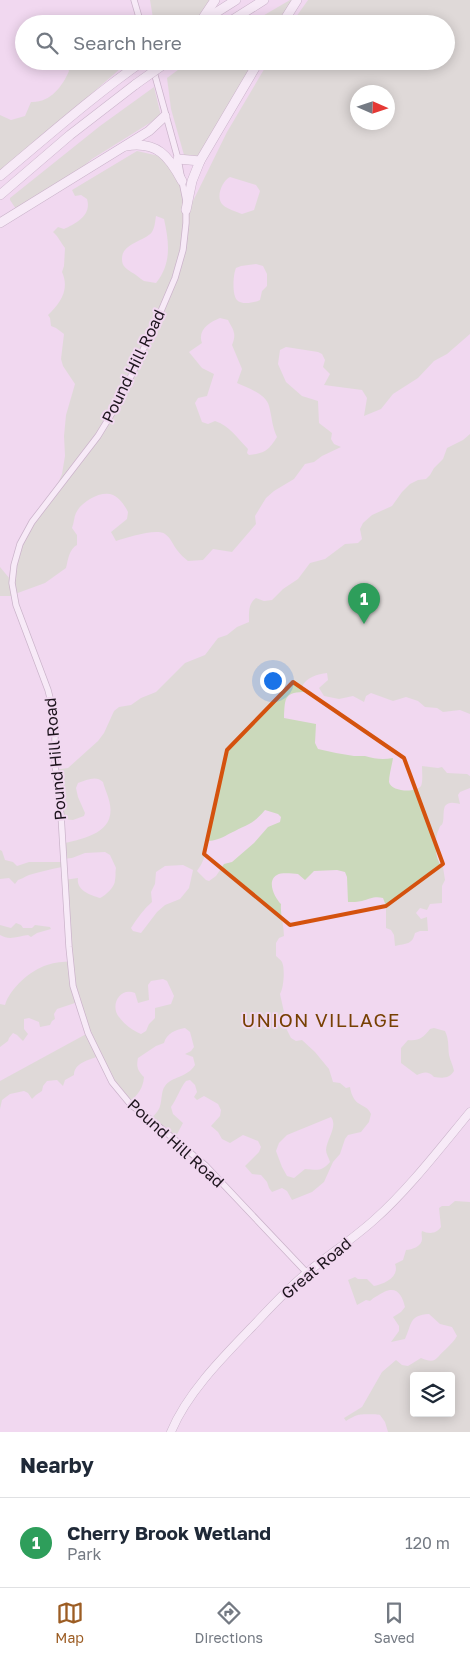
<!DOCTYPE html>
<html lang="en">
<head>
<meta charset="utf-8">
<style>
	:root { --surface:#fff; --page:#f2f2f3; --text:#1f2937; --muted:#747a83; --line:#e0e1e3; --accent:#9c5d24 }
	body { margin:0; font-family:"Golos Text",sans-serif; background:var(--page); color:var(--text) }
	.controls { position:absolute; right:15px; bottom:15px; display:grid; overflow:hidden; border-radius:5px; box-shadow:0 2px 12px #0003 }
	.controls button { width:45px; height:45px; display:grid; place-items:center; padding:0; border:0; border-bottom:1px solid var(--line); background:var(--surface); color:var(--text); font:25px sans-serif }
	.compass { position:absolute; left:350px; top:85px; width:45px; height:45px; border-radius:50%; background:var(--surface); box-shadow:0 2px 12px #0003; rotate:93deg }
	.you { position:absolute; left:272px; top:680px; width:18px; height:18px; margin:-12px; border:4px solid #fff; border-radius:50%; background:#1a73e8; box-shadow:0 0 0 8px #1a73e833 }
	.badge { display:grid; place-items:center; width:32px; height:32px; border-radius:50%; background:var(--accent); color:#fff; font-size:16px; font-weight:700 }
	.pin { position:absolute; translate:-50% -41px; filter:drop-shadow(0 1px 2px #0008) }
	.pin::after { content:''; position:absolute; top:26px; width:18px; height:15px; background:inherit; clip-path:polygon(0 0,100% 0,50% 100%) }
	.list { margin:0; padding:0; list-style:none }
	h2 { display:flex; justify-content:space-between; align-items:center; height:65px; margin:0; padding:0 20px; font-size:21px }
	h2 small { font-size:16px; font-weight:400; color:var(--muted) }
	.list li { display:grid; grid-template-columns:32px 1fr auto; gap:15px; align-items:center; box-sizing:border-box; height:90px; padding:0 20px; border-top:1px solid var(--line) }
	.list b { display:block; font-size:19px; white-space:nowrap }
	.list p { margin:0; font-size:16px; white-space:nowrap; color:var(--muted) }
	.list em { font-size:16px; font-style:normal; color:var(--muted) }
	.icon { flex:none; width:28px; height:28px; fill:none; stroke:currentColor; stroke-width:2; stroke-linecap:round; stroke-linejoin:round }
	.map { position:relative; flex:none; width:470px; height:1432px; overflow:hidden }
	.search { position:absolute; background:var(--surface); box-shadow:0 2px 12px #0003; left:15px; right:15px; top:15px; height:55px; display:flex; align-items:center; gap:12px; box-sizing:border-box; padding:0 18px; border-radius:28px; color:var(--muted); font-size:19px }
	.sheet { height:155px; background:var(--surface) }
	nav { display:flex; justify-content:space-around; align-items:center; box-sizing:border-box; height:70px; border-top:1px solid var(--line); background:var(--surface); font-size:14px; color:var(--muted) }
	nav a { display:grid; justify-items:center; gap:2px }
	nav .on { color:var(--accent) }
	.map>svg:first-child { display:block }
	.green { fill:#cbd9bb; fill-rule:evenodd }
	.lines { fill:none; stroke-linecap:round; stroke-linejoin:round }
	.minor-casing { stroke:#9f889e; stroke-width:7 }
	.major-casing { stroke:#9f889e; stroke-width:9 }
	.highway-casing { stroke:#9f889e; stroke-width:10 }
	.minor { stroke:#fff; stroke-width:5.5 }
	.major { stroke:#fff; stroke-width:8 }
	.highway { stroke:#fff; stroke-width:9 }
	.highway-bridge-casing { stroke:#9f889e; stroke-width:10; stroke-linecap:butt }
	.highway-bridge { stroke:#fff; stroke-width:9 }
	.marked { fill:none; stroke:#d4520e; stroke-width:4; stroke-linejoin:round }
	.labels { text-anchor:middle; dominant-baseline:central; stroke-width:4; stroke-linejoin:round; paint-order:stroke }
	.street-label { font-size:16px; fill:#1d141d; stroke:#f1d8f0 }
	.quarter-label { font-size:19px; letter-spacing:1px; fill:#774003; stroke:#f1d8f0 }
</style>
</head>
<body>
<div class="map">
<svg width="470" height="1432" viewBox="0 0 470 1432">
	<rect width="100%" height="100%" fill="#f1d8f0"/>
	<g class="green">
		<path d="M150,0H215C199,29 183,24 154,24Z"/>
		<polygon points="290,0 293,0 278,24 249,24"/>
		<path d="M308,0H470V334L447,354L434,361L418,378L393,394L381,409L364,416L367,398L362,390L324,385L330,374L323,367L325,360L322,354L318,352L286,347L280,350L278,364L286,382L302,396L318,401L319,423L332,433L331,439L334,444L341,447L322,456L314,462L305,464L294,479L274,491L266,498L255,516L256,524L232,552L213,549L203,560L188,561C184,558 180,554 177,550C173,545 171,538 165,534C156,528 127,538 116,541L111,532L127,519L128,512C125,506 120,498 113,495C101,490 81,502 76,513C74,517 74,523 72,528L77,535V545C69,549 68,560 66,568L45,583L15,594L14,596H0V567L10,579L21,544L55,490L62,474L65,456L64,436L66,415L75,384L63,366L61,359L64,334L56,328L51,326L50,318L48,315C60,303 70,290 62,272L64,266L65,248C61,243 58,236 53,232L58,227L64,229C76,224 92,215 87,199L81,195L75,196L72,190L137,151L168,158L184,189L193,201L227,132L269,61H446V24H291ZM358,92H388V122H358ZM230,177L256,185L260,191L254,210L242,214C237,212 227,209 223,205C215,198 222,181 230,177ZM156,216L164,219C169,242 172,263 156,283C152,282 148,282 144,281C140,279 136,274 131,272C127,269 122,266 122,260C121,243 144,242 152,232C155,227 155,222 156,216ZM256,264L263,266L267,274V286L262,291L260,300C254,303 241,305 237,300C232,295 233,275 236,268L241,266ZM220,318L228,320C233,330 237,333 232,345L242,369L237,383C248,388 266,394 269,406C272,417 272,427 277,437C268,451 265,453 249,455L247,453L248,449C238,439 229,425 215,421L208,424L202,422L195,403L198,398L207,396L214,374L202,368L189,352L202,343C197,330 210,322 220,318Z"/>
		<path d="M64,61H131L121,68L0,174V115L11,120L25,116L31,102C50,103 62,87 69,71Z"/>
		<polygon points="190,61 257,61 213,138 197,156 184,155 171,109 167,78"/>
		<polygon points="154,87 161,116 92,159 55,190 18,212 10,200 10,198 100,126"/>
		<path d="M470,434V714L460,710L443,712L437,708L425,707L418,701L406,697L393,701L371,693L366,696L364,702L353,696L339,699L324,696L319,688L328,680L327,673C318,674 306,677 302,687L307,692C284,692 285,697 284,718L316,724L315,743L318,749C330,752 342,754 354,756C357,756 362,756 365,756C375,759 383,760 393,758C392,765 389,775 389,782C391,792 416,793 421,786C423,782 422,772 422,766L438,768L442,767L447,773L467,774L470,776V788L460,792L458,795L460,804C455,803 449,801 445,806C443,810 444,817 443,822C441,828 441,823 439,829C434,838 434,860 443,867L445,880L442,886V903L430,904L427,910L420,908L416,913L421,919L427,917L428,931H420L415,933C412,945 407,943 395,946L394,935L391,930L386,928V906L383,898C374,896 370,899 362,901C358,902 352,902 348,902L347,877L345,872L337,870L314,871L305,880L298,874C293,874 282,872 277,875C266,881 275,898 281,904C280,915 284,925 284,936L279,938L276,943V956C278,958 280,959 282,962C285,968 284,987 280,994L284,1012L282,1020L291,1038L296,1041L302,1040L315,1052L329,1069L333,1082L340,1083L346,1088L350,1087C351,1093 353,1099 358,1103C364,1107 368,1107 371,1114L369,1122L361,1132L348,1135L345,1139L340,1154L333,1162L324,1182L312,1192L292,1200L287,1191L282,1188L272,1192L269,1188L267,1182L261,1175L252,1174L245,1166L259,1152L261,1147L258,1141L243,1135L230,1143L222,1139L218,1132L211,1126L220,1116L221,1110L218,1104L204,1096L197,1100L194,1097L197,1092L195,1085L190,1080L186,1081C180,1088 177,1099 171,1107L173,1114L183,1123L175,1138L151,1119C154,1115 159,1111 160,1106C162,1100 161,1091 165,1086C172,1076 187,1078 195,1065L193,1057L185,1054L191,1051L194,1047L190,1032L185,1028C175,1030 167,1033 164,1043L156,1046L138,1058C136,1067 138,1071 144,1077C143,1089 138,1094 130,1102L124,1097L99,1056C89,1060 74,1063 74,1075L65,1080L63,1086L57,1080L47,1081L43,1086L42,1091L36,1095L32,1099L28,1093L24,1091L10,1094L2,1100L0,1109V1081L88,1033L78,1002L57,1009L54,1014L55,1019L52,1021L50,1025L40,1027L39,1022L29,1018L24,1019V1029L28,1034L23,1041L17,1035L13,1033L9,1038L8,1041L0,1047V1004L5,1005C10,988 31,970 47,965C55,962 63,962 71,961L64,880L78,878C76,890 90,895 100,898C106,895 115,887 115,880C116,875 115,873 116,868L110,855L105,852L85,853L72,858L62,859L61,844C81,839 115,834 110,805C109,797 105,790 103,782C96,775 87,780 78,783L76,788L78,797L85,813L84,816L73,820L61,819L54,770L68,768L98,741L104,733L114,711L119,707L131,705L141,698L156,692L185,663L205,655L218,638L227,635L237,627L249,622C249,614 248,603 256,598L264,601L272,600L283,589L298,579L310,563L325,559L345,544L358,543L362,539L360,529L363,523L372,515L392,506L402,492L410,484L418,480L426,479L430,475L434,468L443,459L447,448L463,440ZM265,810L278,814L281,817L280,822L268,827L254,843L232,862L224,864L216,876L209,881L206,880L197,871C206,859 204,854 209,841C220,840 226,835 235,831C250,823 253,824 265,810ZM183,865L193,870L189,888L180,899L165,905L157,912L141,933L133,931L131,928C137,918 144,909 152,902L151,892L155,884L156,872L165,866ZM163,979L167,981L174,996L171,1004L155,1008V1018L149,1024L146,1031L141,1034C132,1030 125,1025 119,1017C110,1006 119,987 135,993L138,1003L149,1000L148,985L151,981ZM331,1117C338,1127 327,1138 326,1150C326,1154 329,1158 330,1162C321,1172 318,1170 305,1169L294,1178L287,1176L282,1167L276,1151L279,1143L287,1135Z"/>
		<path d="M0,850L2,851L5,860L13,862L17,866L29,862H61L62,867C50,869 40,872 29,875C24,877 22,879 18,880L15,884L9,878L0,879Z"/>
		<path d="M16,923L21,925L23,928H32L35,925L50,927L51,929L37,933L31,937L28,935C18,936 10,941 0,935V925L11,928Z"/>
		<path d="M434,1028L445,1031C449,1039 448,1046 449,1055C450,1060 453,1065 454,1071C449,1079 443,1078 434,1077C428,1071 424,1072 417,1075L401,1063V1048L408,1040C419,1041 423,1038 430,1029Z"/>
		<path d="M455,1201L470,1202V1432H388L385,1422L380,1415C377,1414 360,1414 358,1415C354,1416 349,1419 346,1421L344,1418L362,1407L382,1372L396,1360L402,1365L408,1366L421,1358C437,1365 436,1357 446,1349C451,1344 454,1341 457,1336L452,1327L440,1324L429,1314C409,1315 412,1324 405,1339L391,1342L399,1331V1326L393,1317L401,1312L405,1307C402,1295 397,1286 384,1292C379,1295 374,1297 370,1301L366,1300L357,1305L348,1280L355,1277L358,1279H367L374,1286C384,1284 400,1277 395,1264L403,1260L406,1250C412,1250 422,1246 422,1239C422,1236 421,1234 422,1231C429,1234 436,1234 441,1227L439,1208L442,1206H449ZM414,1376H451V1413H414Z"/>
	</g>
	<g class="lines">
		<defs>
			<g id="minor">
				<polyline points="134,0 141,24"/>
				<polyline points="151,61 178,159 182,181 186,201 186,223 183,250 175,278 161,311 120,400 98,436 32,522 20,544 14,565 12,583 16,605 48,690 53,710 55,727 55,765 61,815 69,947 73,986 88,1033 112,1082 131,1105 144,1114 205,1165 307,1273"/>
			</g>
			<path id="major" d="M171,1432C187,1393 223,1357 252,1327C270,1308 288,1288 309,1271C330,1254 354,1238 374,1220C408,1190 441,1147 470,1112"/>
			<g id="highway">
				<polyline points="203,18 215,0"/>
				<polyline points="198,24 236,0"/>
				<polyline points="226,24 264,0"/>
				<polyline points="282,24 297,0"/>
				<path d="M126,146C157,141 169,156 182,181"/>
				<polyline points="178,159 200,161"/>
				<path d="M0,176C47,137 93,96 143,61"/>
				<polyline points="0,195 70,135 136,84"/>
				<polyline points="186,210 192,181 200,161 259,61"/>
				<polyline points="0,223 149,131 165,116"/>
			</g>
		</defs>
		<use href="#minor" class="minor-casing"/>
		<use href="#major" class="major-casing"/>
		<use href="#highway" class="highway-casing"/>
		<use href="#minor" class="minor"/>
		<use href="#major" class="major"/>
		<use href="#highway" class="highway"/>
		<defs>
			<polyline id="highway-bridge" points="136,84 167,62"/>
		</defs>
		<use href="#highway-bridge" class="highway-bridge-casing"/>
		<use href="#highway-bridge" class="highway-bridge"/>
	</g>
	<path d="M0 0H470V1432H0ZM293,682L404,758L443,864L386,906L290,925L204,854L227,750Z" fill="#f1d8f0" fill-opacity=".55" fill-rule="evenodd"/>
	<path class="marked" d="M293,682L404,758L443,864L386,906L290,925L204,854L227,750Z"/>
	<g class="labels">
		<g class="street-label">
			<text transform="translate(133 366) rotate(-64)">Pound Hill Road</text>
			<text transform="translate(55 759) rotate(-95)">Pound Hill Road</text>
			<text transform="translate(176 1143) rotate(42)">Pound Hill Road</text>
			<text transform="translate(316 1268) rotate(-40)">Great Road</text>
		</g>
		<g class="quarter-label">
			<text x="321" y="1019">UNION VILLAGE</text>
		</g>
	</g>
</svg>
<div class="controls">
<button><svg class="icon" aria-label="layers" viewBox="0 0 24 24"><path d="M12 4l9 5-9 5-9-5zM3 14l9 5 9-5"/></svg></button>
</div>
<svg class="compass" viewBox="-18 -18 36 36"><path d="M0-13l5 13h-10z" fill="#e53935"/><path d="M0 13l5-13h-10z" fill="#747a83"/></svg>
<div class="you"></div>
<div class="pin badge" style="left:364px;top:624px;background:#2e9e5b">1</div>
<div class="search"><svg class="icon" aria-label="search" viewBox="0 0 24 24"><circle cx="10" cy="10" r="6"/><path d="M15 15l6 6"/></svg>Search here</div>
</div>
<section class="sheet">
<h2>Nearby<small></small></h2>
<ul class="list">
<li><span class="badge" style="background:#2e9e5b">1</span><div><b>Cherry Brook Wetland</b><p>Park</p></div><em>120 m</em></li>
</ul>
</section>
<nav>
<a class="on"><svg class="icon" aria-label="map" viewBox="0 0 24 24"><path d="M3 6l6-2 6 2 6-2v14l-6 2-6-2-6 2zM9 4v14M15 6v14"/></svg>Map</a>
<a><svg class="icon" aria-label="directions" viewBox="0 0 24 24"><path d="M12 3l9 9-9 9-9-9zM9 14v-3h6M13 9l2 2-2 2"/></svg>Directions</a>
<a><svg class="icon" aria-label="saved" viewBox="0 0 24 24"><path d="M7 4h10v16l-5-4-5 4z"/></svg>Saved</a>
</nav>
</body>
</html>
